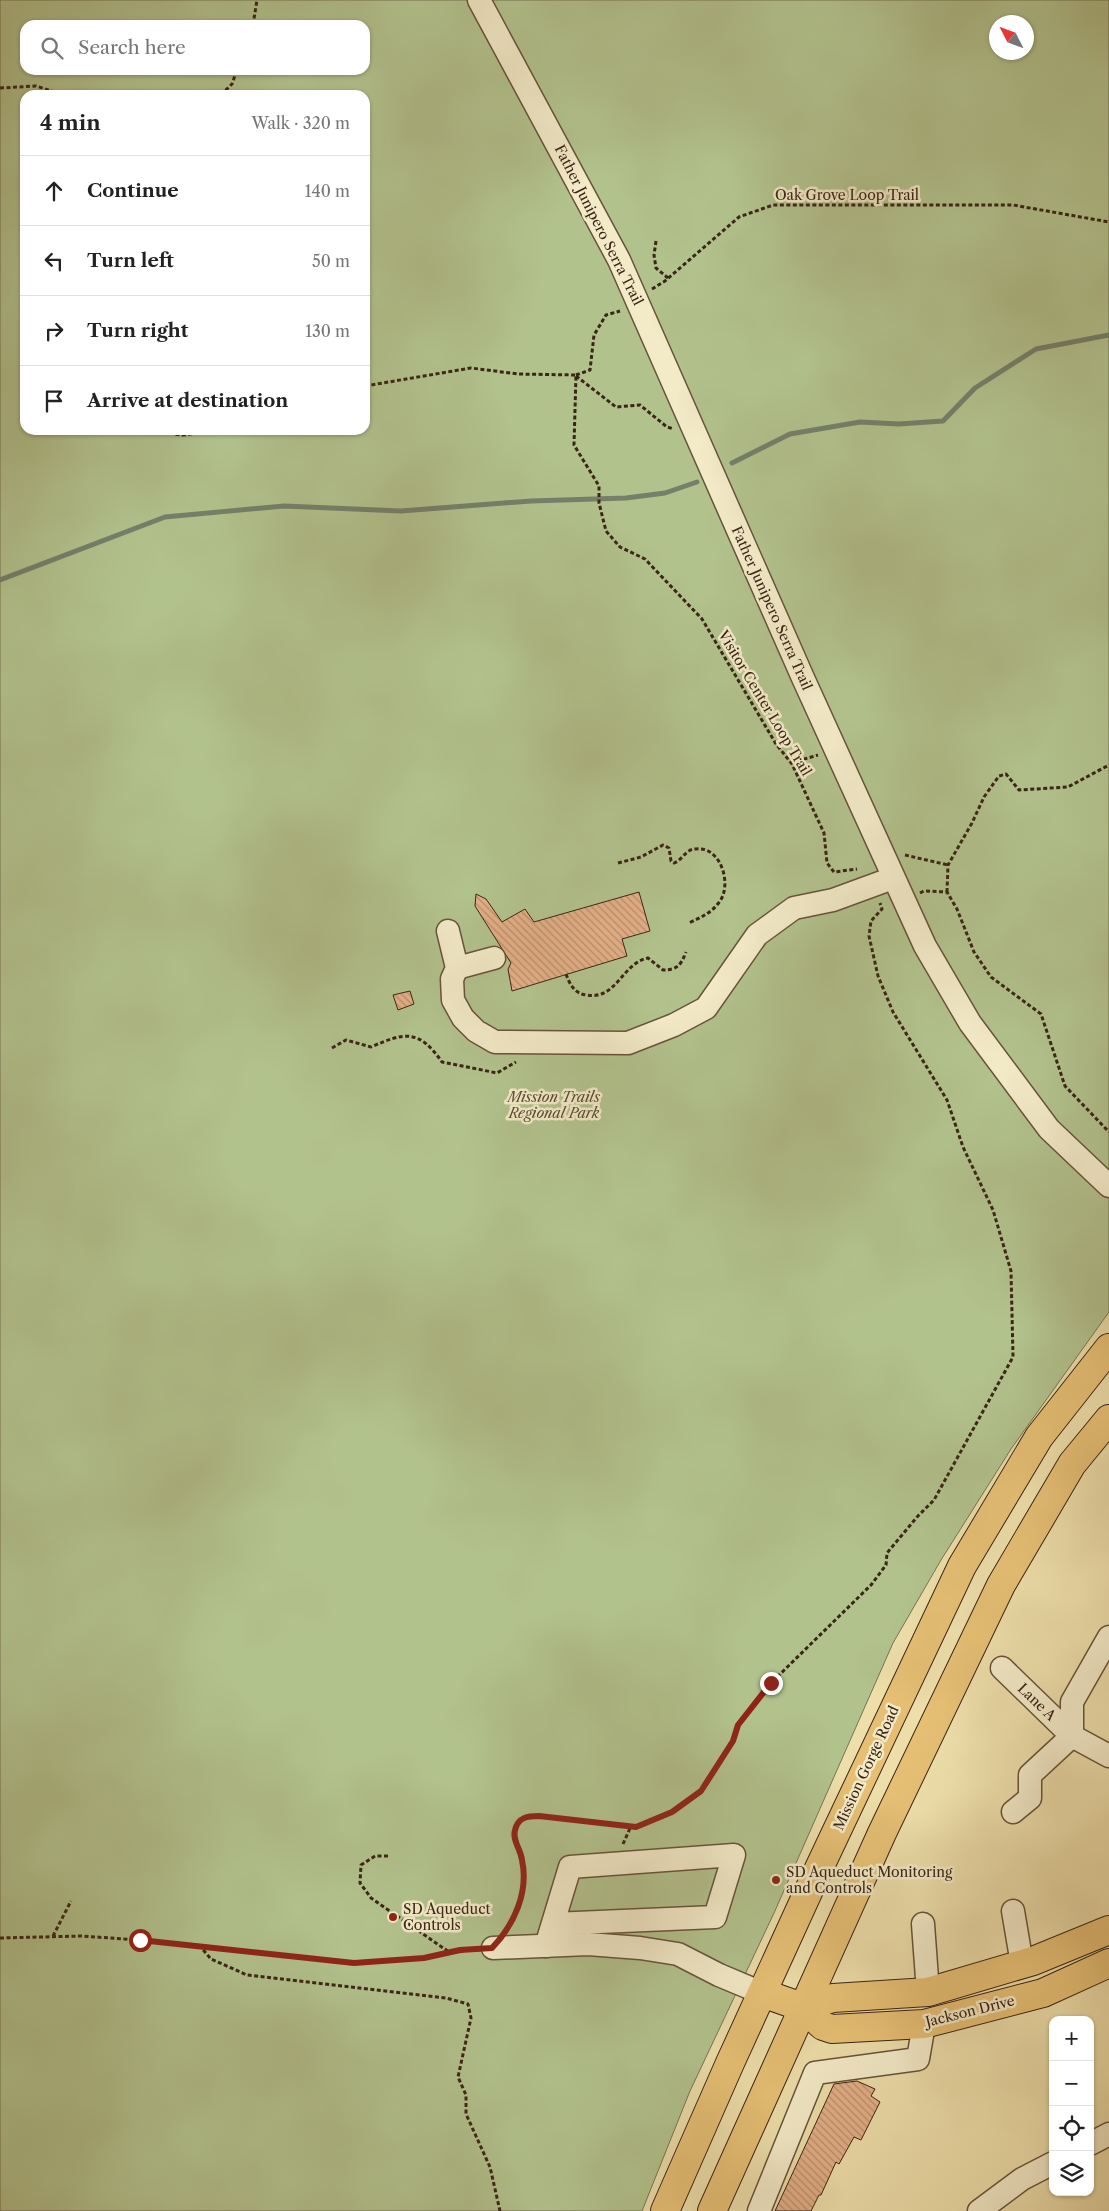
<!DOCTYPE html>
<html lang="en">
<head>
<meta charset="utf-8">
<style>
	:root { --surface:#fff; --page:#f2f2f2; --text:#222; --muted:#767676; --line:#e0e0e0 }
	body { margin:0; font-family:"Libre Caslon Text",serif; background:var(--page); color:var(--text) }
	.controls { position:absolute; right:15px; bottom:15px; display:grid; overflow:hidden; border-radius:10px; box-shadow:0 1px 4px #0004 }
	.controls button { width:45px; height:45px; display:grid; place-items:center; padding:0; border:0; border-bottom:1px solid var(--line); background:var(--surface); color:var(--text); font:25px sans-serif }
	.compass { position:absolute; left:989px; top:15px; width:45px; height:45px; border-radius:50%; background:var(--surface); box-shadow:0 1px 4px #0004; rotate:312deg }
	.stop { position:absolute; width:15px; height:15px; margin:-11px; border:4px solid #8f2418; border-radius:50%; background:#fff }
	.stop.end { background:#8f2418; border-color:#fff; box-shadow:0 1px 5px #0008 }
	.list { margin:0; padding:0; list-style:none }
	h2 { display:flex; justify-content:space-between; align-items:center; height:65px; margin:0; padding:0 20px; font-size:21px }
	h2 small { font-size:16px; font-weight:400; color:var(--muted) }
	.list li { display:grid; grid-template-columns:32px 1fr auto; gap:15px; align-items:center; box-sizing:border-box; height:70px; padding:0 20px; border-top:1px solid var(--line) }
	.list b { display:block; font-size:19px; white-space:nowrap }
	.list em { font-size:16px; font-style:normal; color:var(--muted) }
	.icon { flex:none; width:28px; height:28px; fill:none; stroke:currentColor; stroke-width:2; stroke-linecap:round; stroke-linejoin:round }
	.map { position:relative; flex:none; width:1109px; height:2211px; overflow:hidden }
	.search { position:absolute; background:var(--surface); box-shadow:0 1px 4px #0004; left:20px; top:20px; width:350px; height:55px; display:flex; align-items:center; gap:12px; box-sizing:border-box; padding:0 18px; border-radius:15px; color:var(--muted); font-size:19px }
	.panel { position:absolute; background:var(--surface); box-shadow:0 1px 4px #0004; left:20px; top:90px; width:350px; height:345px; border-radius:15px }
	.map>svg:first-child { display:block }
	.park { fill:#b2c28d; stroke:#767452; fill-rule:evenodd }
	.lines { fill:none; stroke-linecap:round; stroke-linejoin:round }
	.stream { stroke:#74806c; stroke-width:5 }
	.building { fill:url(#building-back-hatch); stroke:#3b2516 }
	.minor-casing { stroke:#68533b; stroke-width:25 }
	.major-casing { stroke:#3b2516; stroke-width:30 }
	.path { stroke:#3b2516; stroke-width:3; stroke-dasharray:4 2.5; stroke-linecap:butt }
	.minor { stroke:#f3eac8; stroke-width:22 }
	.major { stroke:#e6bf75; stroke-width:28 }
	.route { stroke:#8f2418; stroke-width:6 }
	.poi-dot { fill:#8f2418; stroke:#f3eac8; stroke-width:2 }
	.labels { text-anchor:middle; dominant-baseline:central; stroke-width:5; stroke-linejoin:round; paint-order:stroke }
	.street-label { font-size:14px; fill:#3b2516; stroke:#f3eac8 }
	.park-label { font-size:14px; font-style:italic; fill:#594c34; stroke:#f3eac8 }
	.poi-label { font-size:14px; fill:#3b2516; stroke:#f3eac8; text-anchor:start }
</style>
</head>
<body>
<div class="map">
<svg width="1109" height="2211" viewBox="0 0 1109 2211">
	<defs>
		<pattern id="building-back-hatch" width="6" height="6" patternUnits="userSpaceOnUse" patternTransform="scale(1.25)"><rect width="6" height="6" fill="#e3af87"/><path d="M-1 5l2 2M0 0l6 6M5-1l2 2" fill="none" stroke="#b98e6d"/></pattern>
	</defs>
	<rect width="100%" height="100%" fill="#eddeaa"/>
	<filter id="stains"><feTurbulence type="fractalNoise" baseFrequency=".004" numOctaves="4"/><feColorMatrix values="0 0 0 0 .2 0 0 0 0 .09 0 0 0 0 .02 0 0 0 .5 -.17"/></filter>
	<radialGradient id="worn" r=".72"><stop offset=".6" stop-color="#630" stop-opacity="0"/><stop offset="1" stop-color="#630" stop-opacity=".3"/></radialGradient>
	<path class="park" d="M0,0H1109V1312L1011,1449L941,1560L893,1643L774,1913L690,2091L642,2211H0ZM996,22H1026V52H996ZM25,25H365V70H25ZM25,95H365V430H25Z"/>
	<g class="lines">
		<g class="stream">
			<polyline points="732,463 790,434 860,422 899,424 943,421 975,388 1036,349 1109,335"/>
			<polyline points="0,580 165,517 284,506 401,511 531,501 626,498 665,493 697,482"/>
		</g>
	</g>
	<g class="building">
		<polygon points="639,892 650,931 622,939 627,956 512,991 508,969 511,963 475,906 476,894 486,899 502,922 525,909 534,922"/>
		<polygon points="410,991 414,1004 398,1010 393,995"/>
		<polygon points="857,2081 875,2089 871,2096 880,2102 861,2140 854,2137 839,2164 836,2162 821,2195 819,2195 811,2211 775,2211 834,2084"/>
	</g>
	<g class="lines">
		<defs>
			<g id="minor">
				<polyline points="479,0 619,260 803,678 925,946 970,1023 1049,1129 1109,1186"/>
				<polyline points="448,931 457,968 452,979 453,1000 463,1018 476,1031 495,1042 628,1043 674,1025 706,1008 757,935 794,908 833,900 893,878"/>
				<polyline points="457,968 494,958"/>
				<polyline points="1002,1668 1072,1736 1109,1756"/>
				<polyline points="1072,1736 1072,1702 1109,1637"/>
				<polyline points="1013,1812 1030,1798 1030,1775 1072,1736"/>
				<polyline points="1013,1911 1022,1964"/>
				<polyline points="923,1924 928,1992"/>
				<polyline points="546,1946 570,1867 734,1855 715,1917 553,1924"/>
				<polyline points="493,1948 588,1944 640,1948 678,1954 719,1975 762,1993"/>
				<polyline points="1090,2144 1109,2134"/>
				<polyline points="759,2211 815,2073 918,2059 924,2024"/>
				<polyline points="979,2211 1022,2179 1053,2163"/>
			</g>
			<g id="major">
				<polyline points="762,1993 802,2007 823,2026 832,2029 924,2024 1043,1993 1109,1963"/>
				<polyline points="802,2007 833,1998 928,1992 1033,1961 1109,1930"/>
				<polyline points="665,2211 730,2063 814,1879 962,1566 1039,1437 1109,1348"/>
				<polyline points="712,2211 882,1833 1001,1585 1072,1464 1109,1419"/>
			</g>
		</defs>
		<use href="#minor" class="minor-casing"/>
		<use href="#major" class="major-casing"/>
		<g class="path">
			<polyline points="253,25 257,0"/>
			<polyline points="0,88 36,86 64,95"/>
			<polyline points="221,95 232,84 237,70"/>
			<polyline points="656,241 654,255 656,268 668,278"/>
			<polyline points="652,289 665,281 739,217 773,205 1013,205 1109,222"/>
			<polyline points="576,375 590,370 594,335 606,315 620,311"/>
			<polyline points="576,376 616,407 640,405 667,427 674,429"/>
			<polyline points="365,386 471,368 518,374 576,375 574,445 599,486 599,503 606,531 620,547 645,559 702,619 776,744 792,764 824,833 827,863 834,872 857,869"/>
			<path d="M163,430C176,435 187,438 199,430"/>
			<polyline points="791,763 818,755"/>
			<polyline points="905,855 948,865"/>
			<path d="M618,863L641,857L663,845L669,848L671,861L674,863C683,860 685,849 696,849C721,846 732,884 720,901C712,913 701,917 689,923"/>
			<polyline points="947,892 948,865 972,823 984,797 999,776 1006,774 1019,790 1068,787 1109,765"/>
			<polyline points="920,893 924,891 947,892 957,909 974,952 991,977 1041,1014 1065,1086 1109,1132"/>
			<path d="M566,974C570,985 575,994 587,995C617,1000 622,963 648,958L663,970C677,970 681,965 686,952"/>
			<path d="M332,1048L346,1040L371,1047C405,1032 419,1029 442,1062L497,1073L516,1062"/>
			<polyline points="623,1844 631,1826"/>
			<polyline points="388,1856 375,1856 361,1865 360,1883 371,1898 449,1952"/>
			<path d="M508,1928C514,1915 524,1898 524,1884C526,1856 496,1817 539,1816L636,1827L672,1812L701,1791L733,1741L739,1725L771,1683L871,1585L886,1565L887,1553L917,1517L934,1500L1013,1357L1011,1271L993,1210L963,1147L947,1100L893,1012L878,976L869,936L871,921L882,909L880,903"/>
			<polyline points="53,1936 71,1901"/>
			<polyline points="0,1938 81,1936 140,1940 354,1963 424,1958 475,1949"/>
			<polyline points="199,1945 211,1959 247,1975 446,1998 468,2004 471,2018 458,2077 466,2095 466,2114 490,2167 500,2211"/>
		</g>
		<use href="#minor" class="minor"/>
		<use href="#major" class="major"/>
	</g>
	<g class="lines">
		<path class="route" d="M140,1940L354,1963L424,1958L460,1950L492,1948C514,1925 529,1892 522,1860C521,1850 512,1840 515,1830C518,1817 528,1816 539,1816L636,1827L672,1812L701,1791L733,1741L738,1725L771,1683"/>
	</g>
	<g class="poi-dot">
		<circle cx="776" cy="1880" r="5"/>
		<circle cx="393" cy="1917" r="5"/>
	</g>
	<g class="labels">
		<g class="street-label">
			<text x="847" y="195">Oak Grove Loop Trail</text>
			<text transform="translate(599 225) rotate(63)">Father Junipero Serra Trail</text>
			<text transform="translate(772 608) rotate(66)">Father Junipero Serra Trail</text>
			<text transform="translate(765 703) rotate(59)">Visitor Center Loop Trail</text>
			<text transform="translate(1037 1702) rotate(44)">Lane A</text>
			<text transform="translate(866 1768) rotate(-65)">Mission Gorge Road</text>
			<text transform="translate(970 2011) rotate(-14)">Jackson Drive</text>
		</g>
		<g class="park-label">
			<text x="554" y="1097">Mission Trails<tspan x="554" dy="16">Regional Park</tspan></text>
		</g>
		<g class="poi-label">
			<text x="786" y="1872">SD Aqueduct Monitoring<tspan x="786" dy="16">and Controls</tspan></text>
			<text x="403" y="1909">SD Aqueduct<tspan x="403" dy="16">Controls</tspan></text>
		</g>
	</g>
	<rect width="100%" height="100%" filter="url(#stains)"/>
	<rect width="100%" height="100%" fill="url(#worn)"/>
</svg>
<div class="controls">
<button>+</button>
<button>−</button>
<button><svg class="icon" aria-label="locate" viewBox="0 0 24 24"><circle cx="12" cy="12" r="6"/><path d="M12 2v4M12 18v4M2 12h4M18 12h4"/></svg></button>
<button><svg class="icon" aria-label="layers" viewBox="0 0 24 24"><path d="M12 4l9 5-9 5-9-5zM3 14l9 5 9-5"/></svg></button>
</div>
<svg class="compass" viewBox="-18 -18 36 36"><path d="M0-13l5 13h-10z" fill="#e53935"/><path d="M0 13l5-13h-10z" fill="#767676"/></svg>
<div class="stop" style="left:140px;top:1940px"></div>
<div class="stop end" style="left:771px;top:1683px"></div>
<div class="search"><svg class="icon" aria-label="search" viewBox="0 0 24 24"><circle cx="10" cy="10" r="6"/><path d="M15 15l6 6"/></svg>Search here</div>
<section class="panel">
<h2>4 min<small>Walk · 320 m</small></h2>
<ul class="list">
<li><svg class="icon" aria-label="ahead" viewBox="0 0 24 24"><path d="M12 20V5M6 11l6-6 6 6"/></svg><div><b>Continue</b></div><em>140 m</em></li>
<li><svg class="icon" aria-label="left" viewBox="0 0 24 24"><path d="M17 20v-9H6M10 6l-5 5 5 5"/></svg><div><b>Turn left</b></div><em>50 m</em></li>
<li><svg class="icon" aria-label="right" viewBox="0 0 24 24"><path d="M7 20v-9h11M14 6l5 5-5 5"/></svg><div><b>Turn right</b></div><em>130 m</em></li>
<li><svg class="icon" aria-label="arrive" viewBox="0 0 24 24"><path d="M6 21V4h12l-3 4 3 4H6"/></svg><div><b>Arrive at destination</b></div></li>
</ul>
</section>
</div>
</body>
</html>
